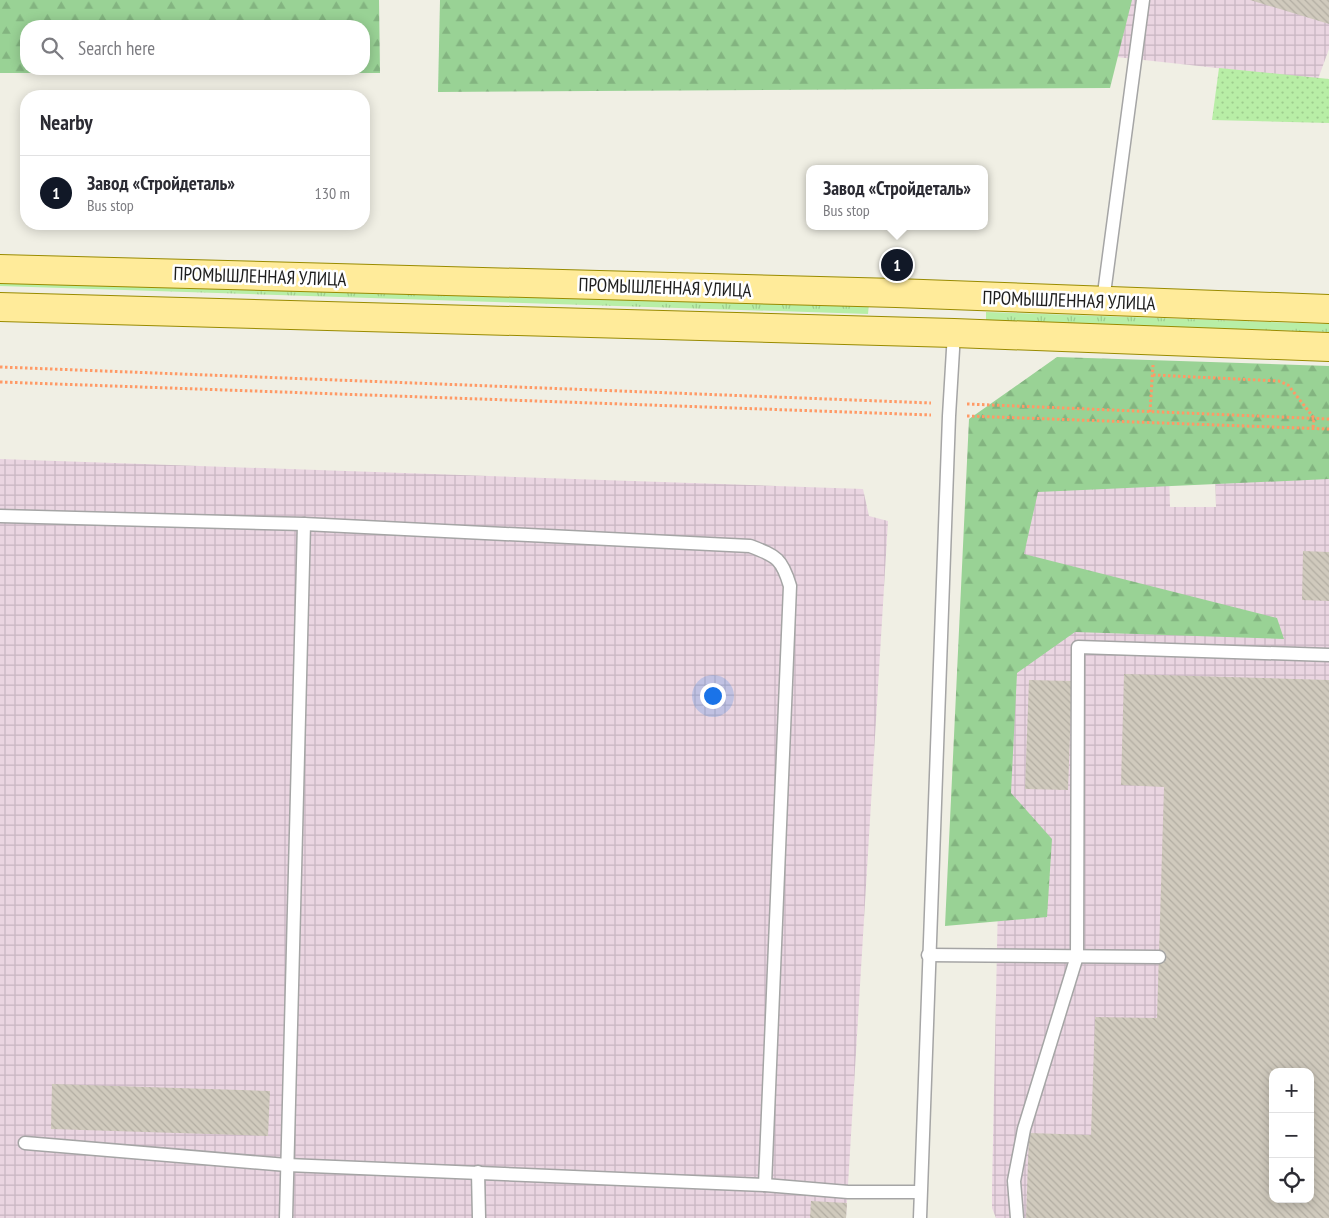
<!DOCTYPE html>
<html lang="en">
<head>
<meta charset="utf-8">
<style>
	:root { --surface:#fff; --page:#f7f7f7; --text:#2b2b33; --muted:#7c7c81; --line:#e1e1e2; --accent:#111827 }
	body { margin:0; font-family:"PT Sans Narrow",sans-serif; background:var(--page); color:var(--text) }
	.controls { position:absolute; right:15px; bottom:15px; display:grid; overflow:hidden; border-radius:10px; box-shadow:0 2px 12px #0003 }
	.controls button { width:45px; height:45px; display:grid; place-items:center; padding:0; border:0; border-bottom:1px solid var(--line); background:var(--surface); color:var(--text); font:25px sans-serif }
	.you { position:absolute; left:712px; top:695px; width:18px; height:18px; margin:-12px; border:4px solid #fff; border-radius:50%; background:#1a73e8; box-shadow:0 0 0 8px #1a73e833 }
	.badge { display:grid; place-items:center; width:32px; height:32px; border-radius:50%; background:var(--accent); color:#fff; font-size:16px; font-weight:700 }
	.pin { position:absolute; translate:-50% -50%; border:2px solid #fff; box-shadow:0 1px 5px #0006 }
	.popup { position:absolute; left:806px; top:165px; width:182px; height:65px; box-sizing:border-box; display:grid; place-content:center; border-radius:10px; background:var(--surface); filter:drop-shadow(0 1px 4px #0005); font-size:16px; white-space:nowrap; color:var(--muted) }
	.popup b { font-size:19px; color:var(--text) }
	.popup::after { content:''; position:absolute; left:50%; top:100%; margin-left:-10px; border:10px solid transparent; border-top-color:var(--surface) }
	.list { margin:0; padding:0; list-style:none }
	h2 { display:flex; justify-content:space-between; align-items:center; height:65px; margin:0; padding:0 20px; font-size:21px }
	h2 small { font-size:16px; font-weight:400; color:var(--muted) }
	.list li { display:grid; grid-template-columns:32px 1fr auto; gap:15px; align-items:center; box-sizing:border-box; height:75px; padding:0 20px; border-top:1px solid var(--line) }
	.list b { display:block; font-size:19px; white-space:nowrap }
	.list p { margin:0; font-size:16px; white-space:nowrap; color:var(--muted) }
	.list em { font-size:16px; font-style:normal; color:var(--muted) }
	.icon { flex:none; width:28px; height:28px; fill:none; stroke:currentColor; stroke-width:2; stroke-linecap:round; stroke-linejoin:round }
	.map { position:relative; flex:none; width:1329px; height:1218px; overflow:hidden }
	.search { position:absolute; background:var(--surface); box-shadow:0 2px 12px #0003; left:20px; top:20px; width:350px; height:55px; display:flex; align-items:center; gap:12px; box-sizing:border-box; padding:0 18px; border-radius:20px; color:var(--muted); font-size:19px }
	.panel { position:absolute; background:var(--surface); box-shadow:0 2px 12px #0003; left:20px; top:90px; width:350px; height:140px; border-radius:20px }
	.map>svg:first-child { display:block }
	.industrial { fill:url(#industrial-grid); fill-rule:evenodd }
	.grass { fill:url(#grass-tufts) }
	.forest { fill:url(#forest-firs); fill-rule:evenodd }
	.garden { fill:url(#garden-dots) }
	.building { fill:url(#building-back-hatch); fill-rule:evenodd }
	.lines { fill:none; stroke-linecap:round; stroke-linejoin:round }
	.service-casing { stroke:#a5a5a5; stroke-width:15 }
	.primary-casing { stroke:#998b00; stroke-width:30 }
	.path { stroke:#ff9a66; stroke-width:3; stroke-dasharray:2.5 2.5; stroke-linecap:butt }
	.service { stroke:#fff; stroke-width:12 }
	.primary { stroke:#ffeb9a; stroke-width:28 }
	.labels { text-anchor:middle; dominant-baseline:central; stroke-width:5; stroke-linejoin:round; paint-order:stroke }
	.street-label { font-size:19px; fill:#1e1e1e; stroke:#fff }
</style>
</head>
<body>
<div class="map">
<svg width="1329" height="1218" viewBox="0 0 1329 1218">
	<defs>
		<pattern id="industrial-grid" width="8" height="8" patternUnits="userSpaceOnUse" patternTransform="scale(1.25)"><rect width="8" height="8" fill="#ead5e1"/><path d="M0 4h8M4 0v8" fill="none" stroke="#c8b6c1"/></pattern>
		<pattern id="grass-tufts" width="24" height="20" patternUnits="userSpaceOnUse" patternTransform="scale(1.25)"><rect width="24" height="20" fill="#b8eea6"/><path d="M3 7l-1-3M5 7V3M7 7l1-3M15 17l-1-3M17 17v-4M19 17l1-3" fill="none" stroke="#9ecc8e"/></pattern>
		<pattern id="forest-firs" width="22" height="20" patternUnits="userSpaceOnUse" patternTransform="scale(1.25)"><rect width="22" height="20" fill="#99d295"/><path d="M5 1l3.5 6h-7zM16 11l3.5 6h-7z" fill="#83b480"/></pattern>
		<pattern id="garden-dots" width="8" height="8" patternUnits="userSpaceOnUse" patternTransform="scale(1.25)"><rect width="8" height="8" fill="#b8eea6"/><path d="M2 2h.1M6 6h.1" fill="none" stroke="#9ecc8e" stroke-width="1.8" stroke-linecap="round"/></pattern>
		<pattern id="building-back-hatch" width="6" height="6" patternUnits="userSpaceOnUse" patternTransform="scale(1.25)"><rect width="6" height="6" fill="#d0cabd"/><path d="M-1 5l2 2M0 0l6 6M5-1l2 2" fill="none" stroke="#b2ada2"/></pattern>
	</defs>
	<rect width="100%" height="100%" fill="#f0efe4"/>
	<g class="industrial">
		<polygon points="1107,0 1300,0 1329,10 1329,49 1318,79 1098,55"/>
		<polygon points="0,459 863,489 869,516 888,521 846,1218 0,1218"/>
		<path d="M1007,469L1169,470L1170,507H1216L1215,471L1329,477V1218H996L992,1208V1189ZM1273,1072H1310V1199H1273Z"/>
	</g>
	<g class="grass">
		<polygon points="0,277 869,304 868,314 0,286"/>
		<polygon points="986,312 1329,324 1329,332 986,321"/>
	</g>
	<g class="forest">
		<path d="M0,0H379L380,73H0ZM26,26H364V69H26Z"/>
		<polygon points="440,0 1132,0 1110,88 438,92"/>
		<polygon points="1057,357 1329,366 1329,479 1038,492 1024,554 1277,618 1284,639 1075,632 1017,673 1011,793 1052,839 1047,917 945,926 969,419"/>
	</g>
	<polygon class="garden" points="1219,68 1329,79 1329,123 1212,120"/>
	<g class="building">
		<polygon points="1250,0 1329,0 1329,24"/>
		<polygon points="1303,551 1329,552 1329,601 1302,600"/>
		<path d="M1124,674L1329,680V1218H1026L1029,1133L1091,1135L1095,1017L1157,1018L1164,787L1121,785ZM1273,1072H1310V1199H1273Z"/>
		<polygon points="1029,680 1072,681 1068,790 1025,789"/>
		<polygon points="52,1084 270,1091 268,1136 51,1129"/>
		<polygon points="811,1201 847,1203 846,1218 810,1218"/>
	</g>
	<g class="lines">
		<defs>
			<g id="service">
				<polyline points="1103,301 1143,0"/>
				<path d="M0,516L304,524L750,546C777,556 782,559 790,586L765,1185"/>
				<polyline points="928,955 1159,957"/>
				<polyline points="25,1143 287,1165 765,1185 848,1192 919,1192"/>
				<polyline points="478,1172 479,1218"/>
				<polyline points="286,1218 304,524"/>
				<polyline points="920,1218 949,416 954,333"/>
				<polyline points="1017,1218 1014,1181 1024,1129 1077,956 1078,647 1329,655"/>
			</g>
			<g id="primary">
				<polyline points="0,269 896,293 1329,309"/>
				<polyline points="0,307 954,333 1329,347"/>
			</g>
		</defs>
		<use href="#service" class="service-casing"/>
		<use href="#primary" class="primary-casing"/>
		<g class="path">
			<polyline points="0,367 931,403"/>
			<polyline points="1153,375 1279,381 1288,385 1314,418 1313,428"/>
			<polyline points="0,382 931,415"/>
			<polyline points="967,404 1329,419"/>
			<polyline points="1150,412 1153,365"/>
			<polyline points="967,416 1329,429"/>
		</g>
		<use href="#service" class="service"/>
		<use href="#primary" class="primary"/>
	</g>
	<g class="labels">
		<g class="street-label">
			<text transform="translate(260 276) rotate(2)">ПРОМЫШЛЕННАЯ УЛИЦА</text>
			<text transform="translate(665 287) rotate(2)">ПРОМЫШЛЕННАЯ УЛИЦА</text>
			<text transform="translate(1069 300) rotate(2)">ПРОМЫШЛЕННАЯ УЛИЦА</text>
		</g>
	</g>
</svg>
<div class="controls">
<button>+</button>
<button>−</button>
<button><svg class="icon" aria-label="locate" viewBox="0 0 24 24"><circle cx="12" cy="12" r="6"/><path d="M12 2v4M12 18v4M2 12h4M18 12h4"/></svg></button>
</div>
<div class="you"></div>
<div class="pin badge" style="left:897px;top:265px">1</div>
<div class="popup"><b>Завод «Стройдеталь»</b>Bus stop</div>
<div class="search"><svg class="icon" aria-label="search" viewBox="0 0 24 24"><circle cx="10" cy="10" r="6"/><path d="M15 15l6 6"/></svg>Search here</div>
<section class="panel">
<h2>Nearby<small></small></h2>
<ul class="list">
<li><span class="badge">1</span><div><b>Завод «Стройдеталь»</b><p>Bus stop</p></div><em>130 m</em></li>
</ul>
</section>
</div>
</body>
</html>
